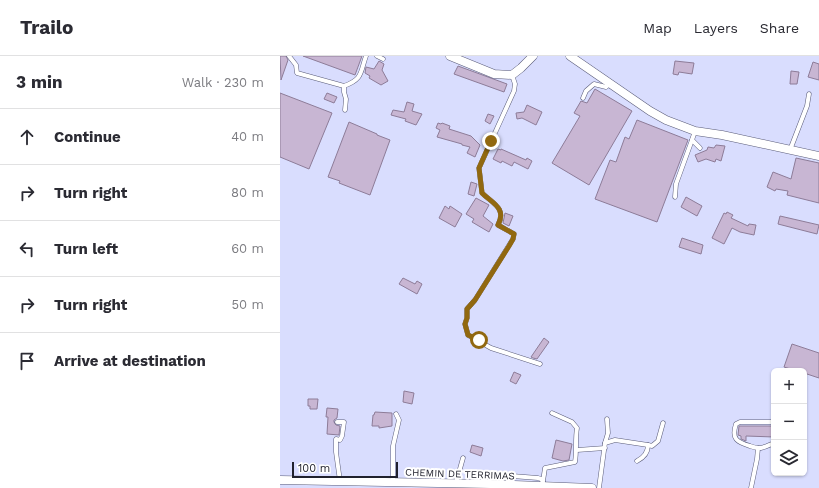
<!DOCTYPE html>
<html lang="en">
<head>
<meta charset="utf-8">
<style>
	:root { --surface:#fff; --page:#f7f7f7; --text:#2b2b33; --muted:#7c7c81; --line:#e1e1e2 }
	body { margin:0; font-family:"Work Sans",sans-serif; background:var(--page); color:var(--text) }
	.controls { position:absolute; right:12px; bottom:12px; display:grid; overflow:hidden; border-radius:6px; box-shadow:0 1px 3px #0004 }
	.controls button { width:36px; height:36px; display:grid; place-items:center; padding:0; border:0; border-bottom:1px solid var(--line); background:var(--surface); color:var(--text); font:20px sans-serif }
	.scale { position:absolute; left:12px; bottom:10px; width:106px; box-sizing:border-box; padding-left:4px; border:2px solid #20212d; border-top:0; font-size:11px; line-height:14px; white-space:nowrap; color:#20212d; -webkit-text-stroke:3px #fff; paint-order:stroke }
	.stop { position:absolute; width:12px; height:12px; margin:-9px; border:3px solid #916810; border-radius:50%; background:#fff }
	.stop.end { background:#916810; border-color:#fff; box-shadow:0 1px 4px #0008 }
	.list { margin:0; padding:0; list-style:none }
	h2 { display:flex; justify-content:space-between; align-items:center; height:52px; margin:0; padding:0 16px; font-size:17px }
	h2 small { font-size:13px; font-weight:400; color:var(--muted) }
	.list li { display:grid; grid-template-columns:26px 1fr auto; gap:12px; align-items:center; box-sizing:border-box; height:56px; padding:0 16px; border-top:1px solid var(--line) }
	.list b { display:block; font-size:15px; white-space:nowrap }
	.list em { font-size:13px; font-style:normal; color:var(--muted) }
	.icon { flex:none; width:22px; height:22px; fill:none; stroke:currentColor; stroke-width:2; stroke-linecap:round; stroke-linejoin:round }
	.map { position:relative; flex:none; width:539px; height:432px; overflow:hidden }
	header { display:flex; align-items:center; gap:24px; box-sizing:border-box; height:56px; padding:0 20px; background:var(--surface); border-bottom:1px solid var(--line) }
	header strong { font-size:19px }
	nav { display:flex; gap:22px; margin-inline-start:auto; font-size:14px }
	main { display:flex }
	aside { flex:1; background:var(--surface) }
	.map>svg:first-child { display:block }
	.building { fill:#c8b6d3; stroke:#8d7c98 }
	.lines { fill:none; stroke-linecap:round; stroke-linejoin:round }
	.service-casing { stroke:#5a5c79; stroke-width:5 }
	.minor-casing { stroke:#5a5c79; stroke-width:9 }
	.service { stroke:#fff; stroke-width:4 }
	.minor { stroke:#fff; stroke-width:8 }
	.route { stroke:#916810; stroke-width:5 }
	.labels { text-anchor:middle; dominant-baseline:central; stroke-width:4; stroke-linejoin:round; paint-order:stroke }
	.street-label { font-size:10px; fill:#20212d; stroke:#fff }
</style>
</head>
<body>
<header>
<strong>Trailo</strong>
<nav><a>Map</a><a>Layers</a><a>Share</a></nav>
</header>
<main>
<aside>
<h2>3 min<small>Walk · 230 m</small></h2>
<ul class="list">
<li><svg class="icon" aria-label="ahead" viewBox="0 0 24 24"><path d="M12 20V5M6 11l6-6 6 6"/></svg><div><b>Continue</b></div><em>40 m</em></li>
<li><svg class="icon" aria-label="right" viewBox="0 0 24 24"><path d="M7 20v-9h11M14 6l5 5-5 5"/></svg><div><b>Turn right</b></div><em>80 m</em></li>
<li><svg class="icon" aria-label="left" viewBox="0 0 24 24"><path d="M17 20v-9H6M10 6l-5 5 5 5"/></svg><div><b>Turn left</b></div><em>60 m</em></li>
<li><svg class="icon" aria-label="right" viewBox="0 0 24 24"><path d="M7 20v-9h11M14 6l5 5-5 5"/></svg><div><b>Turn right</b></div><em>50 m</em></li>
<li><svg class="icon" aria-label="arrive" viewBox="0 0 24 24"><path d="M6 21V4h12l-3 4 3 4H6"/></svg><div><b>Arrive at destination</b></div></li>
</ul>
</aside>
<div class="map">
<svg width="539" height="432" viewBox="0 0 539 432">
	<rect width="100%" height="100%" fill="#d9ddfe"/>
	<g class="building">
		<polygon points="0,0 6,0 8,4 1,24"/>
		<polygon points="23,0 82,0 75,19"/>
		<polygon points="99,5 104,8 102,14 108,25 101,29 89,22 90,20 85,17 86,11 94,13"/>
		<polygon points="395,5 414,7 412,18 399,16 398,19 393,18"/>
		<polygon points="533,6 539,8 539,24 528,21"/>
		<polygon points="178,10 227,28 224,36 174,18"/>
		<polygon points="511,15 519,16 517,28 510,28"/>
		<polygon points="315,33 352,55 309,129 272,107 300,60 294,57 301,45 307,47"/>
		<polygon points="0,37 52,57 29,113 0,101"/>
		<polygon points="47,37 57,41 54,47 44,43"/>
		<polygon points="127,46 134,48 132,55 142,58 136,69 125,65 126,63 111,59 113,54 124,56"/>
		<polygon points="247,49 262,56 256,69 242,62 237,63 236,57 244,56"/>
		<polygon points="208,58 214,60 210,68 205,65"/>
		<polygon points="357,64 408,84 377,166 315,143 330,104 336,106 345,81 349,83"/>
		<polygon points="69,66 97,78 97,79 110,84 90,139 59,127 60,125 48,121"/>
		<polygon points="158,67 161,68 162,67 170,70 169,73 191,80 200,89 195,101 187,97 190,91 182,89 182,88 157,81 160,74 156,72"/>
		<polygon points="436,89 445,90 441,105 436,103 435,106 426,103 418,106 415,99 427,94 428,91 434,92"/>
		<polygon points="218,93 221,94 221,93 246,104 247,102 252,105 248,113 234,106 232,110 222,105 221,107 213,103"/>
		<polygon points="516,102 539,107 539,147 507,139 508,135 496,133 495,135 487,131 493,116 511,123"/>
		<polygon points="191,126 197,128 194,140 188,138"/>
		<polygon points="406,141 422,150 417,160 401,151"/>
		<polygon points="196,142 209,149 203,160 213,168 209,176 192,166 194,163 186,158"/>
		<polygon points="165,150 169,153 170,150 182,158 175,171 159,162"/>
		<polygon points="447,156 453,159 451,162 468,170 469,168 476,169 474,179 460,176 452,172 444,188 432,182 444,157 446,158"/>
		<polygon points="225,157 233,160 229,170 223,167"/>
		<polygon points="500,160 539,169 537,178 498,168"/>
		<polygon points="402,182 423,189 421,198 399,191"/>
		<polygon points="123,222 135,228 137,225 142,228 137,238 119,228"/>
		<polygon points="264,282 269,286 257,303 253,302 251,301"/>
		<polygon points="512,288 539,297 539,322 524,317 524,315 517,315 504,311"/>
		<polygon points="234,316 241,319 236,328 230,325"/>
		<polygon points="124,335 134,337 132,348 123,346"/>
		<polygon points="28,343 38,343 37,353 30,353 30,350 28,350"/>
		<polygon points="47,352 58,353 57,362 54,364 54,366 56,369 60,370 59,379 47,378 48,361 46,361"/>
		<polygon points="95,356 112,357 112,370 99,372 99,370 92,370 93,359 94,359"/>
		<polygon points="459,370 494,370 494,381 466,380 466,385 461,383 461,380 458,379"/>
		<polygon points="276,384 292,388 289,404 283,405 272,402"/>
		<polygon points="192,389 203,392 201,400 190,396"/>
	</g>
	<g class="lines">
		<defs>
			<g id="service">
				<polyline points="9,0 16,9 17,17 64,30"/>
				<polyline points="97,0 103,3"/>
				<path d="M232,19L235,28L234,35L199,112L202,137C212,147 227,152 218,169L234,178L233,183L195,244L187,253V262L185,268L188,279L211,292L260,308"/>
				<polyline points="303,42 306,35 314,28 326,31 330,27"/>
				<path d="M65,54L66,43L64,36V30C83,23 80,17 86,0"/>
				<polyline points="415,75 412,84 420,92"/>
				<polyline points="510,94 527,50 529,38"/>
				<polyline points="395,141 396,128 412,84"/>
				<polyline points="57,366 64,366 62,380 60,384 56,383 56,396 60,425"/>
				<path d="M494,366H460L456,368C451,383 457,386 470,390C473,391 476,392 479,392C484,392 489,389 494,387"/>
				<polyline points="325,387 328,377 327,363"/>
				<polyline points="368,389 372,390 378,385 383,367"/>
				<polyline points="297,394 325,392"/>
				<polyline points="232,420 258,422 261,423 263,426"/>
				<path d="M263,425L265,412L295,406C297,394 295,384 297,372L292,366L272,357"/>
				<polyline points="113,426 113,390 119,364 116,358"/>
				<polyline points="176,427 183,402"/>
				<path d="M319,432L325,387L335,384L368,389C368,397 363,402 357,405"/>
				<polyline points="471,432 477,403 478,392"/>
			</g>
			<g id="minor">
				<polyline points="170,0 214,18 232,19 241,12 253,0"/>
				<polyline points="290,0 370,55 386,64 415,75 442,79 539,100"/>
				<polyline points="0,424 210,428 312,432"/>
			</g>
		</defs>
		<use href="#service" class="service-casing"/>
		<use href="#minor" class="minor-casing"/>
		<use href="#service" class="service"/>
		<use href="#minor" class="minor"/>
	</g>
	<g class="lines">
		<path class="route" d="M199,284L188,279L185,268L187,262V253L195,244L229,190L233,183L234,178L218,169C227,152 212,147 202,137L199,112L211,85"/>
	</g>
	<g class="labels">
		<g class="street-label">
			<text transform="translate(180 418) rotate(2)">CHEMIN DE TERRIMAS</text>
		</g>
	</g>
</svg>
<div class="controls">
<button>+</button>
<button>−</button>
<button><svg class="icon" aria-label="layers" viewBox="0 0 24 24"><path d="M12 4l9 5-9 5-9-5zM3 14l9 5 9-5"/></svg></button>
</div>
<div class="scale">100 m</div>
<div class="stop" style="left:199px;top:284px"></div>
<div class="stop end" style="left:211px;top:85px"></div>
</div>
</main>
</body>
</html>
